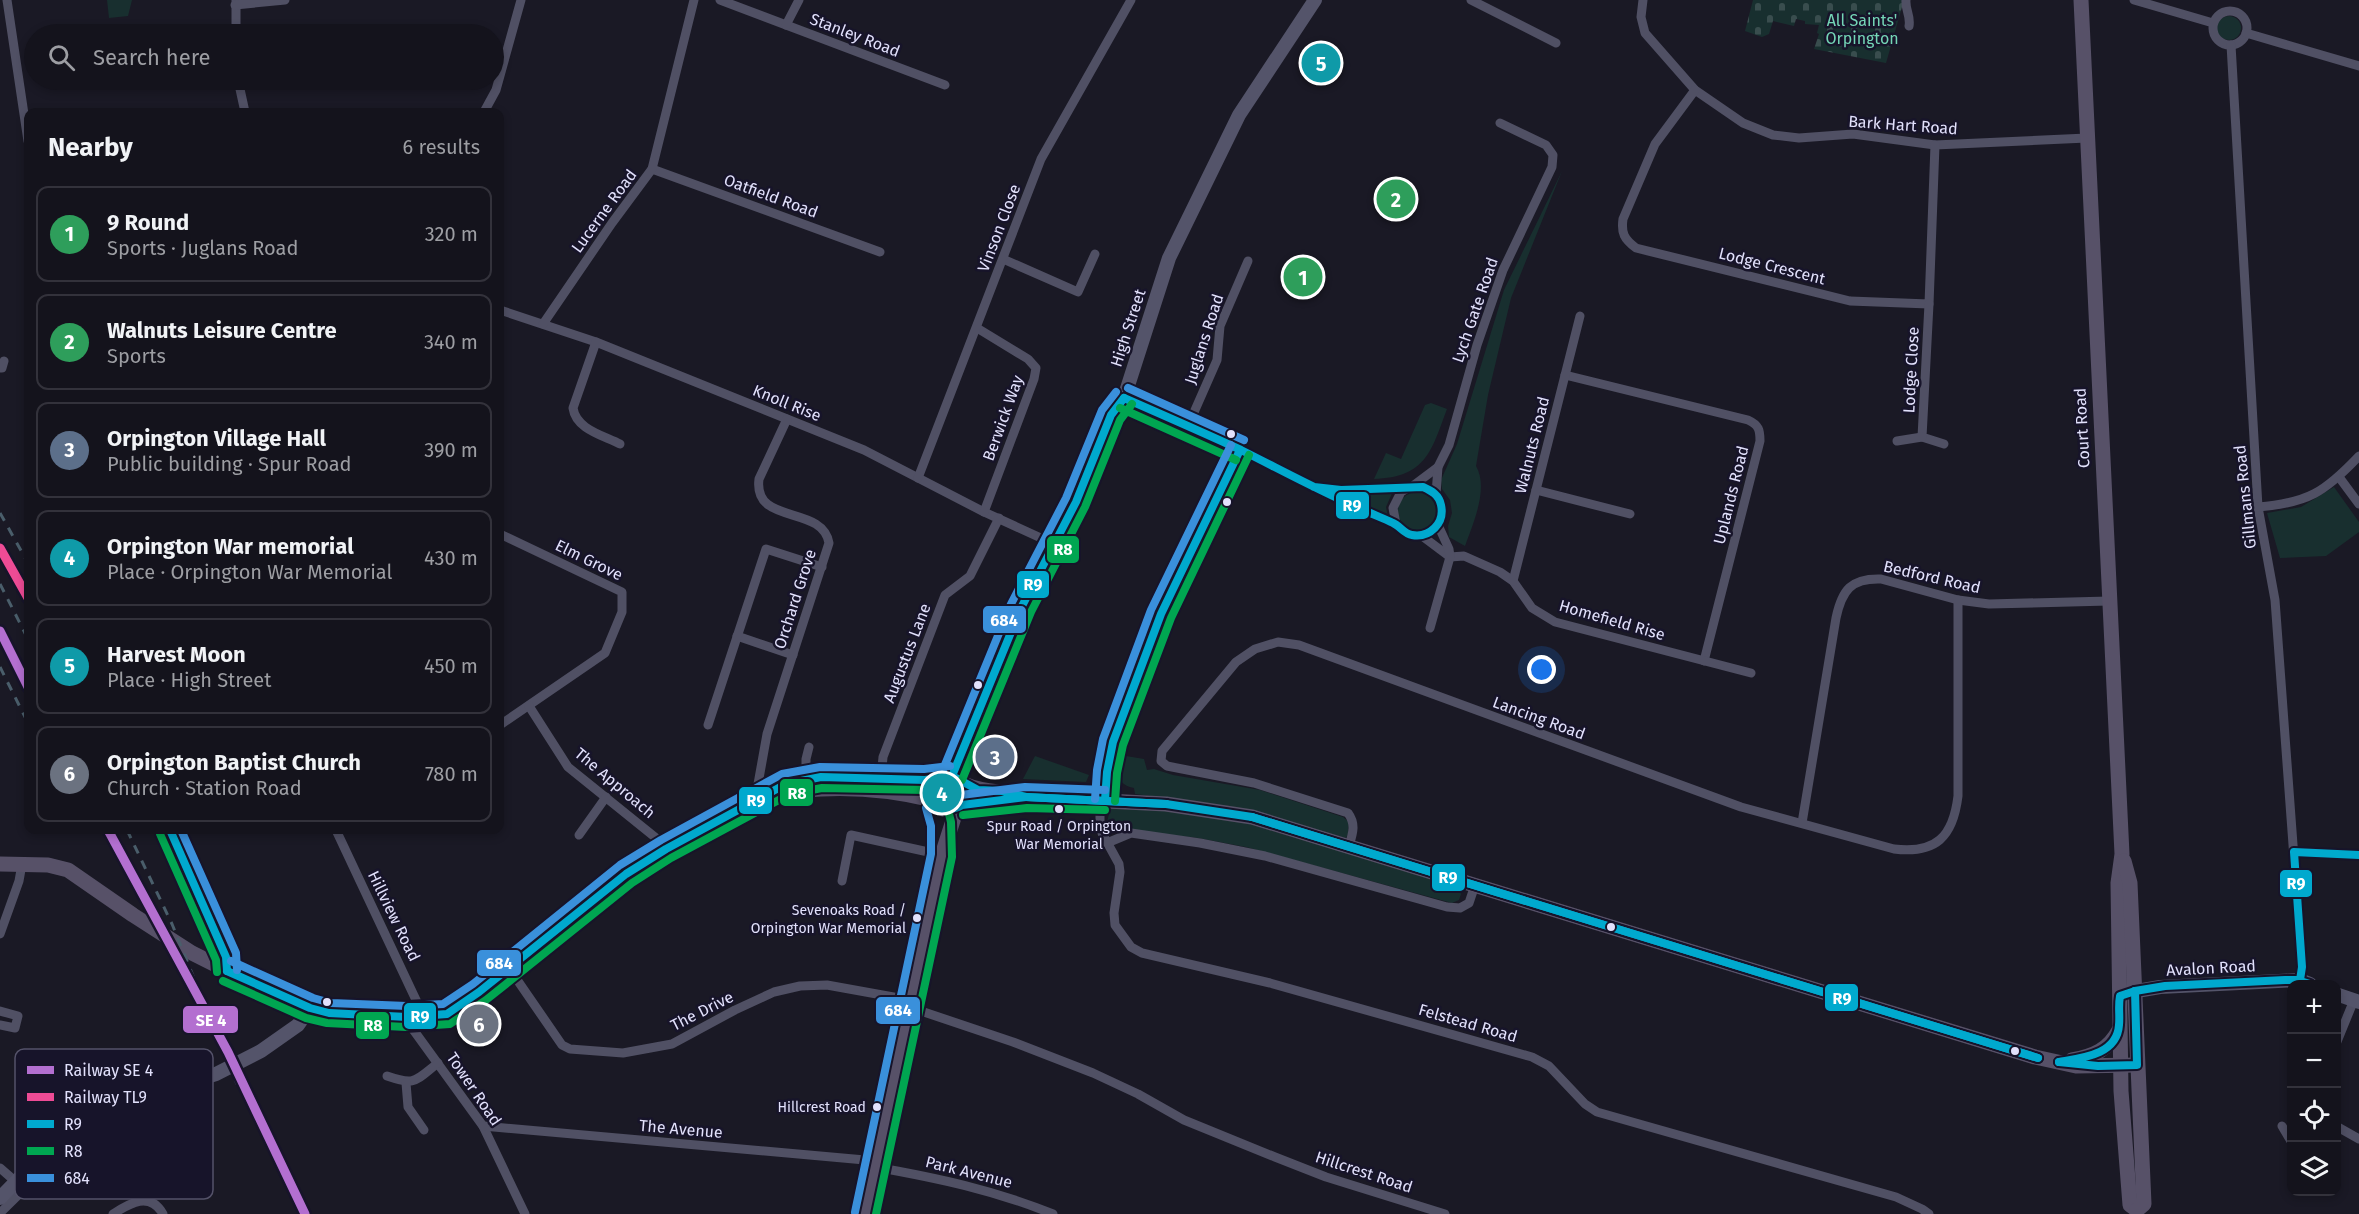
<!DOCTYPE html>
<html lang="en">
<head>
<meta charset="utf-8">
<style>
	:root { --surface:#14131c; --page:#212029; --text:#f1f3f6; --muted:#9d9ea3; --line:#33323b; --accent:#2563eb }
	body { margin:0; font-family:"Fira Sans",sans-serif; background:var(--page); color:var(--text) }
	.controls { position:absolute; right:18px; bottom:18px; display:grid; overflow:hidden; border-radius:12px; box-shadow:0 3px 9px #0003 }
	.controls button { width:54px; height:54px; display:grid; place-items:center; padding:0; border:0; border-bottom:2px solid var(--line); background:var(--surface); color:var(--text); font:30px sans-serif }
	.you { position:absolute; left:1542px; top:670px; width:21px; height:21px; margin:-15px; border:4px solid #fff; border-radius:50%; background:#1a73e8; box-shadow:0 0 0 9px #1a73e833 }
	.badge { display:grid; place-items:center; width:39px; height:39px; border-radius:50%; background:var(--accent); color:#fff; font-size:20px; font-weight:700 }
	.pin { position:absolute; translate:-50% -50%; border:3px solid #fff; box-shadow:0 2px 6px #0006 }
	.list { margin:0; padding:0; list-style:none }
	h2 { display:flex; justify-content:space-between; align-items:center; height:78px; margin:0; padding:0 24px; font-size:26px }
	h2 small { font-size:20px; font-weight:400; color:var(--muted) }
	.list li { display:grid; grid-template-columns:39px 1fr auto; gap:18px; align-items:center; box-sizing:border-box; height:96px; margin:0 12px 12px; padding:0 12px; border:2px solid var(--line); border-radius:12px }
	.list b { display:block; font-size:22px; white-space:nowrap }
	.list p { margin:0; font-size:20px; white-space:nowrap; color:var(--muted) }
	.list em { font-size:20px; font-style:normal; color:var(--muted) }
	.icon { flex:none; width:33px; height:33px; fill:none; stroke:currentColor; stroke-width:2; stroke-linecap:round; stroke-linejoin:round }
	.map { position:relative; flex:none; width:2359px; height:1214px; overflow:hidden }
	.search { position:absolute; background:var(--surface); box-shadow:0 3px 9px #0003; left:24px; top:24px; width:480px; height:66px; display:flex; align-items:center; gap:15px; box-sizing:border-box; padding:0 21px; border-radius:33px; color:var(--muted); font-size:22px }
	.panel { position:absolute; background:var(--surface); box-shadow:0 3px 9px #0003; left:24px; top:108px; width:480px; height:726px; border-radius:12px }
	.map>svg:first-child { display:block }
	.green { fill:#182f2f }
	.cemetery { fill:url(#cemetery-stones) }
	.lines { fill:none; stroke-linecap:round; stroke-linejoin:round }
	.street { stroke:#505064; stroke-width:9 }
	.secondary { stroke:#54546a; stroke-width:14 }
	.primary { stroke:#575168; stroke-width:15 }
	.rail { stroke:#4a5e6b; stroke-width:3; stroke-dasharray:9 8; stroke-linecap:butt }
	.bus-1-casing { stroke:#17142a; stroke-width:12 }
	.bus-2-casing { stroke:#17142a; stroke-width:12 }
	.bus-3-casing { stroke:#17142a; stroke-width:12 }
	.bus-1 { stroke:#00a9ce; stroke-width:8 }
	.bus-2 { stroke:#00a651; stroke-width:8 }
	.bus-3 { stroke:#3a90db; stroke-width:8 }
	.rail-1-casing { stroke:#17142a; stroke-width:14 }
	.rail-2-casing { stroke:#17142a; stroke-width:14 }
	.rail-1 { stroke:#b36fd0; stroke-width:9 }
	.rail-2 { stroke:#ee4b95; stroke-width:9 }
	.bus-dot { fill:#e2e1fc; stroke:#17142a; stroke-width:2 }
	.labels { text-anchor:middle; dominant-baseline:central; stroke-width:5; stroke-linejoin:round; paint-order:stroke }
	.bus-label { font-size:14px; fill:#e2e1fc; stroke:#17142a; text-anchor:end }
	.park-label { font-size:16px; fill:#74d5b6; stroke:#17142a }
	.street-label { font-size:16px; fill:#e2e1fc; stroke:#17142a }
	.key { fill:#17142a; stroke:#545269; stroke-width:1.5 }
	.key-label { font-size:16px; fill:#e2e1fc }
	.line-badge { stroke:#17142a; stroke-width:2 }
	.badge-label { font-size:16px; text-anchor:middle; font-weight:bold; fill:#fff }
</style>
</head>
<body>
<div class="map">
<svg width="2359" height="1214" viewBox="0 0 2359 1214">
	<defs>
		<pattern id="cemetery-stones" width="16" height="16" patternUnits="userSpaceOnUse" patternTransform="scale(1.5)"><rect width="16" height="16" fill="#182f2f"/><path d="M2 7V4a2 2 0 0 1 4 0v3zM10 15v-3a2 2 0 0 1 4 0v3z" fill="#394d4e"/></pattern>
	</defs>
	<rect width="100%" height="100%" fill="#1a1925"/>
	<g class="green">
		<polygon points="107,0 132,0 128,16 109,18"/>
		<circle cx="2229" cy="28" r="12"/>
		<path d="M1562,171L1511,298L1488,395L1476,466C1489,488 1473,524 1465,546L1449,537L1448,526L1452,513L1450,500L1442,489L1441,480L1457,444L1504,290Z"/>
		<path d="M1431,403L1447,409C1431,452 1426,477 1374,479L1386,453L1401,459L1425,405Z"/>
		<polygon points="2334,487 2359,522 2359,532 2326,556 2280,558 2267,513 2301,507"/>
		<polygon points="1393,491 1386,507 1388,517 1335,494"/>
		<circle cx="1417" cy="511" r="19"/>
		<path d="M1120,755L1144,759L1147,770L1154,769L1173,775L1260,790L1343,817L1349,822L1348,834L1346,838L1212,804L1135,794L1134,788C1115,785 1118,771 1120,755Z"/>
		<polygon points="1035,756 1089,775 1086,782 1023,779"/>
		<polygon points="1114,805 1203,815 1250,824 1456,885 1461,894 1459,900 1452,903 1246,847 1198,838 1110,828 1107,822 1110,810"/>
	</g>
	<polygon class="cemetery" points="1753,0 1904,0 1886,63 1814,49 1819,34 1817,33 1819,25 1805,24 1805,21 1796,19 1794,26 1773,21 1769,34 1762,37 1745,31"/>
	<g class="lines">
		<g class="street">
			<polyline points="7,0 28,141"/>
			<polyline points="236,0 236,34"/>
			<polyline points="720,0 945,85"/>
			<polyline points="1471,0 1556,43"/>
			<polyline points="1643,0 1641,17 1645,33 1695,90 1743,123 1773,135 1799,138 1853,134 1935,145 2087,138"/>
			<path d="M1906,0C1905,10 1911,16 1909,26"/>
			<polyline points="2134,0 2213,23"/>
			<polyline points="235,5 285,0"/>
			<circle cx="2230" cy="28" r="17"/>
			<polyline points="786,25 799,0"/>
			<polyline points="2246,33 2359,66"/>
			<polyline points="2231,45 2258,507 2275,600 2302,967 2300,980"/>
			<polyline points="238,80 245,112"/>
			<path d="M1695,90L1655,144L1623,219C1621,233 1624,239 1636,248L1850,301L1929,304L1935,145"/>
			<polyline points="484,112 496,90 521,0"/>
			<polyline points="652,169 880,252"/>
			<polyline points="1003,259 1078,292 1095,254"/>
			<polyline points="1929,304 1922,437 1944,444"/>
			<polyline points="500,310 596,342 864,450 984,512 1054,544"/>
			<polyline points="543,324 612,223 652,169 694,0"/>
			<polyline points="977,328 1028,359 1036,368 1034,379 984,512"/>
			<path d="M596,342L573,408C576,429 602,435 620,444"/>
			<polyline points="0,368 2,368 4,361"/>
			<path d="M1565,375L1748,420C1759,425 1760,430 1760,441L1704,661"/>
			<polyline points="1124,398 1240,450 1328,495 1396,524 1407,534 1422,536 1450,557 1464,556 1500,572 1513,581 1532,608 1555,622 1751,673"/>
			<polyline points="1188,426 1217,360 1220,326 1248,261"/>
			<polyline points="1897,441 1922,437"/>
			<polyline points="1240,450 1202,532 1169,593 1111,749 1105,800 1100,810 1100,824 1102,833 1119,864 1120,872 1114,913 1115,925 1131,947 1142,953 1270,983 1532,1057 1549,1066 1585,1104 1597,1112 1896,1197 1922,1209 1929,1214"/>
			<polyline points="2339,477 2359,504"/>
			<polyline points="918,478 1041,159 1131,0"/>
			<polyline points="1414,485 1438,467"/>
			<polyline points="1318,487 1341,490 1405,489"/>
			<polyline points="1536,490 1630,514"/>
			<polyline points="1436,494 1438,467 1449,445 1477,345 1503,270 1552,167 1553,155 1546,145 1500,123"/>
			<path d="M2258,507C2308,503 2325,492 2359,456"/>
			<path d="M1396,524L1393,508L1401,492C1435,468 1463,522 1422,536"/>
			<polyline points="500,534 622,592 622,612 605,653 500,725"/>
			<polyline points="1513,581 1580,316"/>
			<polyline points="1430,628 1450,557 1449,549 1438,525"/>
			<polyline points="737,636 793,655"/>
			<polyline points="529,706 568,767 661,842 666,849"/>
			<polyline points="708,725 766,549 822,567"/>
			<polyline points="881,779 883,757 945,595 970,576 999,518"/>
			<polyline points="806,783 806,759 809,747"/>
			<path d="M764,797L758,784L767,734L829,543C822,504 753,526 759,479L787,419"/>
			<path d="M1802,823L1836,618C1842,590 1851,578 1881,579L1958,600L1989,604L2109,601"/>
			<polyline points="336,830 424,1017"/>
			<polyline points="579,835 606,797"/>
			<polyline points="1107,843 1131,833 1200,843 1265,856 1447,907 1460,908 1469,903 1475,885"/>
			<path d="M1349,846C1353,833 1356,824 1348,813L1254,783L1167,766L1161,761L1162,751L1236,662L1255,649L1278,642L1299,645L1741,807L1894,849C1936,854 1953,837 1958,796V600"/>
			<polyline points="2294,852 2359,855"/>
			<polyline points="842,881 851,835 942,855"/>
			<polyline points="0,934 19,881 22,864"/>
			<polyline points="509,968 562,1045 570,1049 623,1053 672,1044 735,1010 774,992 800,986 827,985 910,1000"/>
			<polyline points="909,1007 1013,1042 1093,1073 1138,1094 1184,1120 1275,1157 1326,1177 1445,1214"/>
			<polyline points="0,1011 18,1016 15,1028 0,1025"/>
			<polyline points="407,1017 412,1028 483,1126 525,1214"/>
			<polyline points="2336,1044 2354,1000"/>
			<path d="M387,1076C416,1086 415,1081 438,1063"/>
			<polyline points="406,1083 408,1107 424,1130"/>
			<polyline points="118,1123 201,1087"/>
			<polyline points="483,1126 876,1161"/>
			<polyline points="2282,1126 2292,1143"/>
			<polyline points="2336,1126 2359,1139"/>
			<path d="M875,1167C937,1178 994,1190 1053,1214"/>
			<polyline points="0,1168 16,1182"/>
			<polyline points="0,1213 59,1155 118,1123 115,1114"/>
			<path d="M113,1214C130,1203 150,1191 163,1214"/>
		</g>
		<g class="secondary">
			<polyline points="952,776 1021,608 1076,502 1111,415 1124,398 1169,258 1239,115 1315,0"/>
			<polyline points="2125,993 2160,987 2259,982 2300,980 2310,984"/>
			<polyline points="2336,994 2359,1002"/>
			<polyline points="0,1198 43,1154 66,1137 171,1088 216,1074 261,1051 298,1025 310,1008"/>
		</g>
		<g class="primary">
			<polyline points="2081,0 2122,854 2118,883 2121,1091 2130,1205 2137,1210"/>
			<circle cx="949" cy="793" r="17"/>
			<path d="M964,784C984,793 1005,791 1026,797L1166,804L1252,817L2035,1057L2076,1066L2137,1065"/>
			<path d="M770,794C788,795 804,789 821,789C860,787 896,791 933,800"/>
			<polyline points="962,805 971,805 1021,798"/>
			<polyline points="2124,861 2130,883 2144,1204 2137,1210"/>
			<polyline points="0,864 48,865 68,870 133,915 192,953 260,987 320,1011 365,1017 434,1016 447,1014 465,1003 626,874 666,849 786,784 821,777 938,779"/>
			<path d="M2072,1060C2094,1056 2108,1050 2119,1030"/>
			<polyline points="865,1214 942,855 957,808"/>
		</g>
		<g class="rail">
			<polyline points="0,513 28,563"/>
			<polyline points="0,584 28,639"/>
			<polyline points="0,667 28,723"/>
			<polyline points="127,830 172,924 237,1084"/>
		</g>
		<defs>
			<g id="bus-1">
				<path d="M1124,398C1163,415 1202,432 1241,450C1283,471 1325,494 1368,512C1377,516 1385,519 1393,523C1400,526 1404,534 1412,535C1430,538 1445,523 1441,505C1439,495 1432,491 1423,487L1341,490L1314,487"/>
				<path d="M946,776L956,778L978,790L1002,791L1026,797L962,805C944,816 925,802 935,782Z"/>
				<polyline points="952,776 1021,608 1076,502 1111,415 1124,398"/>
				<polyline points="1026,797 1166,804"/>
				<polyline points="1026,797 1166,804"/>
				<polyline points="1105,800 1107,772 1113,742 1161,614 1240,450"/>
				<polyline points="1166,804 1252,817"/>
				<polyline points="1252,817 2038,1058"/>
				<polyline points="1252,817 2038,1058"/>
				<polyline points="170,830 226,957 227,971"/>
				<polyline points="227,971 310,1008 329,1013 407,1017 447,1014 479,992 626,874 666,849 786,784 821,777 925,780 952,776"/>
				<polyline points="2300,980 2302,967 2294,852 2359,855"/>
				<polyline points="2135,991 2165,986 2285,980 2297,980 2310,984"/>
				<polyline points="2059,1062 2098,1066 2137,1065 2135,991"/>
				<path d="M2059,1062C2082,1058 2117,1055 2119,1025C2120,1015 2118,1006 2120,996L2135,991"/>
			</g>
			<g id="bus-2">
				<polyline points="1120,408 1236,460"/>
				<polyline points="962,780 1031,612 1085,507 1120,420 1132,404"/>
				<polyline points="1115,801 1117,773 1123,745 1171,618 1249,455"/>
				<polyline points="963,815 1027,808 1105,810"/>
				<polyline points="160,834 216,960 217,972"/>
				<polyline points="223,981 306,1018 327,1023 406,1027 450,1024 486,1000 632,883 671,858 790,794 822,788 925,790 954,786"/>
				<polyline points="876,1214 952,857 951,822 946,802"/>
			</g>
			<g id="bus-3">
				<polyline points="1128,388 1244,440"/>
				<polyline points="942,772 1011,604 1066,498 1102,410 1116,392"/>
				<polyline points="961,795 1025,787 1105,790"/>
				<polyline points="1095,799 1097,770 1103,739 1151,610 1231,445"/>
				<polyline points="181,830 236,953 237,970"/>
				<polyline points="231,961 313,998 331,1003 407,1006 443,1004 473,984 620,865 661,840 782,774 820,767 924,769 950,766"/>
				<polyline points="855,1212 931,854 931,826 926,808"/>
			</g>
		</defs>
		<use href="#bus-1" class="bus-1-casing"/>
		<use href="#bus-2" class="bus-2-casing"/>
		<use href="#bus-3" class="bus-3-casing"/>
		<use href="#bus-1" class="bus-1"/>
		<use href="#bus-2" class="bus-2"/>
		<use href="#bus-3" class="bus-3"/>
		<defs>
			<g id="rail-1">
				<polyline points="0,631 28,687"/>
				<polyline points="108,830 228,1052 305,1214"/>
			</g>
			<polyline id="rail-2" points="0,548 28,598"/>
		</defs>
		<use href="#rail-1" class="rail-1-casing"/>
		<use href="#rail-2" class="rail-2-casing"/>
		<use href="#rail-1" class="rail-1"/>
		<use href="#rail-2" class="rail-2"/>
	</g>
	<g class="bus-dot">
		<circle cx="1231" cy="434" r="5"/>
		<circle cx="1227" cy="502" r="5"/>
		<circle cx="978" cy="685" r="5"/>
		<circle cx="1059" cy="809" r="5"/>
		<circle cx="917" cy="918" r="5"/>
		<circle cx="1611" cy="927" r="5"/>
		<circle cx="327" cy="1002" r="5"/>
		<circle cx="2015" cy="1051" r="5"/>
		<circle cx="877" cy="1107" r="5"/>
	</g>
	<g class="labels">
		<g class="bus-label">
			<text x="1059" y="826" text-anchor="middle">Spur Road / Orpington<tspan x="1059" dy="18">War Memorial</tspan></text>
			<text x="906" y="910">Sevenoaks Road /<tspan x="906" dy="18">Orpington War Memorial</tspan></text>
			<text x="866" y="1107">Hillcrest Road</text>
		</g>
		<g class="park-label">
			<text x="1862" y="20">All Saints'<tspan x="1862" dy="18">Orpington</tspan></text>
		</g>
		<g class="street-label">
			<text transform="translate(855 35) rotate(21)">Stanley Road</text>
			<text transform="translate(1903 125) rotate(4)">Bark Hart Road</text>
			<text transform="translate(771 196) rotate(20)">Oatfield Road</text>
			<text transform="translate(604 211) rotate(-54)">Lucerne Road</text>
			<text transform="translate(999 228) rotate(-69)">Vinson Close</text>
			<text transform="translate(1772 266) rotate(14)">Lodge Crescent</text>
			<text transform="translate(1475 310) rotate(-71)">Lych Gate Road</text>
			<text transform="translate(1128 328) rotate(-72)">High Street</text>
			<text transform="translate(1204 339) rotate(-72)">Juglans Road</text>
			<text transform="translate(1911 370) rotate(-87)">Lodge Close</text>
			<text transform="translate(787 403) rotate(22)">Knoll Rise</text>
			<text transform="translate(1003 418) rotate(-70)">Berwick Way</text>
			<text transform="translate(2082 428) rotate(-93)">Court Road</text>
			<text transform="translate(1532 445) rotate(-76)">Walnuts Road</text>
			<text transform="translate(1731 495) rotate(-76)">Uplands Road</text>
			<text transform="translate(2245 497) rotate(-96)">Gillmans Road</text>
			<text transform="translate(589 560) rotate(26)">Elm Grove</text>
			<text transform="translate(1932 577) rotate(13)">Bedford Road</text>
			<text transform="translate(795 599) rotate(-72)">Orchard Grove</text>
			<text transform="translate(1612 620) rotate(16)">Homefield Rise</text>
			<text transform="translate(907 653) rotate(-69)">Augustus Lane</text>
			<text transform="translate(1539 718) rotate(20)">Lancing Road</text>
			<text transform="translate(615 783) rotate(40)">The Approach</text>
			<text transform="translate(394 916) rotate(64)">Hillview Road</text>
			<text transform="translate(2211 968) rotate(-3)">Avalon Road</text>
			<text transform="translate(702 1011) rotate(-27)">The Drive</text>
			<text transform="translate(1468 1023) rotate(16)">Felstead Road</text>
			<text transform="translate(474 1089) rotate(56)">Tower Road</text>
			<text transform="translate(681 1129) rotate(5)">The Avenue</text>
			<text transform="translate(969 1172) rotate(14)">Park Avenue</text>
			<text transform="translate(1364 1172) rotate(18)">Hillcrest Road</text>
		</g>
	</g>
	<rect x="15" y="1049" width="198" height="150" rx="9" class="key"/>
	<rect x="27" y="1066" width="27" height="8" fill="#b36fd0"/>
	<rect x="27" y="1093" width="27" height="8" fill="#ee4b95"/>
	<rect x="27" y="1120" width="27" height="8" fill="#00a9ce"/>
	<rect x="27" y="1147" width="27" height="8" fill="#00a651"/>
	<rect x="27" y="1174" width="27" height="8" fill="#3a90db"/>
	<g class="key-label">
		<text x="64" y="1076">Railway SE 4</text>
		<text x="64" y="1103">Railway TL9</text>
		<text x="64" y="1130">R9</text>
		<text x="64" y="1157">R8</text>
		<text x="64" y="1184">684</text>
	</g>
	<g class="line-badge">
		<rect x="1335" y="491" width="35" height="29" rx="6" fill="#00a9ce"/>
		<rect x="1046" y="535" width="34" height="29" rx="6" fill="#00a651"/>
		<rect x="1016" y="570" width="34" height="29" rx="6" fill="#00a9ce"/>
		<rect x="982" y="605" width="45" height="29" rx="6" fill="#3a90db"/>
		<rect x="779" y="778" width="35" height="29" rx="6" fill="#00a651"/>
		<rect x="738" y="786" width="35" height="29" rx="6" fill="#00a9ce"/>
		<rect x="1431" y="863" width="35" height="29" rx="6" fill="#00a9ce"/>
		<rect x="2279" y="869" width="34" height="29" rx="6" fill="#00a9ce"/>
		<rect x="476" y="949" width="46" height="28" rx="6" fill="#3a90db"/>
		<rect x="1824" y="983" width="35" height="29" rx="6" fill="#00a9ce"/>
		<rect x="875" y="996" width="46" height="29" rx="6" fill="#3a90db"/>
		<rect x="403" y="1002" width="34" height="28" rx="6" fill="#00a9ce"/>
		<rect x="182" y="1005" width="57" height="29" rx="6" fill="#b36fd0"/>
		<rect x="355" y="1011" width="35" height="29" rx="6" fill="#00a651"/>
	</g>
	<g class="badge-label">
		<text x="1352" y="511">R9</text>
		<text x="1063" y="555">R8</text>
		<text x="1033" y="590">R9</text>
		<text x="1004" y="626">684</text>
		<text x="797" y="799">R8</text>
		<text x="756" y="806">R9</text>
		<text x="1448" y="883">R9</text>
		<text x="2296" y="889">R9</text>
		<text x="499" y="969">684</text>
		<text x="1842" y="1004">R9</text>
		<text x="898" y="1016">684</text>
		<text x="420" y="1022">R9</text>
		<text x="211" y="1026">SE 4</text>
		<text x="373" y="1031">R8</text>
	</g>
</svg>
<div class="controls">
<button>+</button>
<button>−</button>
<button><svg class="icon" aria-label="locate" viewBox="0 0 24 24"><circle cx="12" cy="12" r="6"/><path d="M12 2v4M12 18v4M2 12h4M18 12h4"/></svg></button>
<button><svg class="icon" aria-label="layers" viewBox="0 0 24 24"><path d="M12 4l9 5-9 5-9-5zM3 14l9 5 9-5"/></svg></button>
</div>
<div class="you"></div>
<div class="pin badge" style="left:1303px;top:277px;background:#2e9e5b">1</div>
<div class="pin badge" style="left:1396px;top:199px;background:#2e9e5b">2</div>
<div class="pin badge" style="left:995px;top:757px;background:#5c6f8a">3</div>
<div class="pin badge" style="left:942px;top:793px;background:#0f9aa8">4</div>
<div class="pin badge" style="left:1321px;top:63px;background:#0f9aa8">5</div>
<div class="pin badge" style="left:479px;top:1024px;background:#6b7280">6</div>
<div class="search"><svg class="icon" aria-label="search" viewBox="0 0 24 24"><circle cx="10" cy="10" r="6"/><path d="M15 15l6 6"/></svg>Search here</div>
<section class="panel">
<h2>Nearby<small>6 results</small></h2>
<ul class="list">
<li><span class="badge" style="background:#2e9e5b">1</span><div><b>9 Round</b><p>Sports · Juglans Road</p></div><em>320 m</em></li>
<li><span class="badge" style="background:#2e9e5b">2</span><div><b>Walnuts Leisure Centre</b><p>Sports</p></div><em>340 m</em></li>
<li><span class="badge" style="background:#5c6f8a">3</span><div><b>Orpington Village Hall</b><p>Public building · Spur Road</p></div><em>390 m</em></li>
<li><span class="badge" style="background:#0f9aa8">4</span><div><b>Orpington War memorial</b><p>Place · Orpington War Memorial</p></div><em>430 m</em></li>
<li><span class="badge" style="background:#0f9aa8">5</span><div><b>Harvest Moon</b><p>Place · High Street</p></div><em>450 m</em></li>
<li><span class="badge" style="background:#6b7280">6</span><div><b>Orpington Baptist Church</b><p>Church · Station Road</p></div><em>780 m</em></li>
</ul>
</section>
</div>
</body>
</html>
